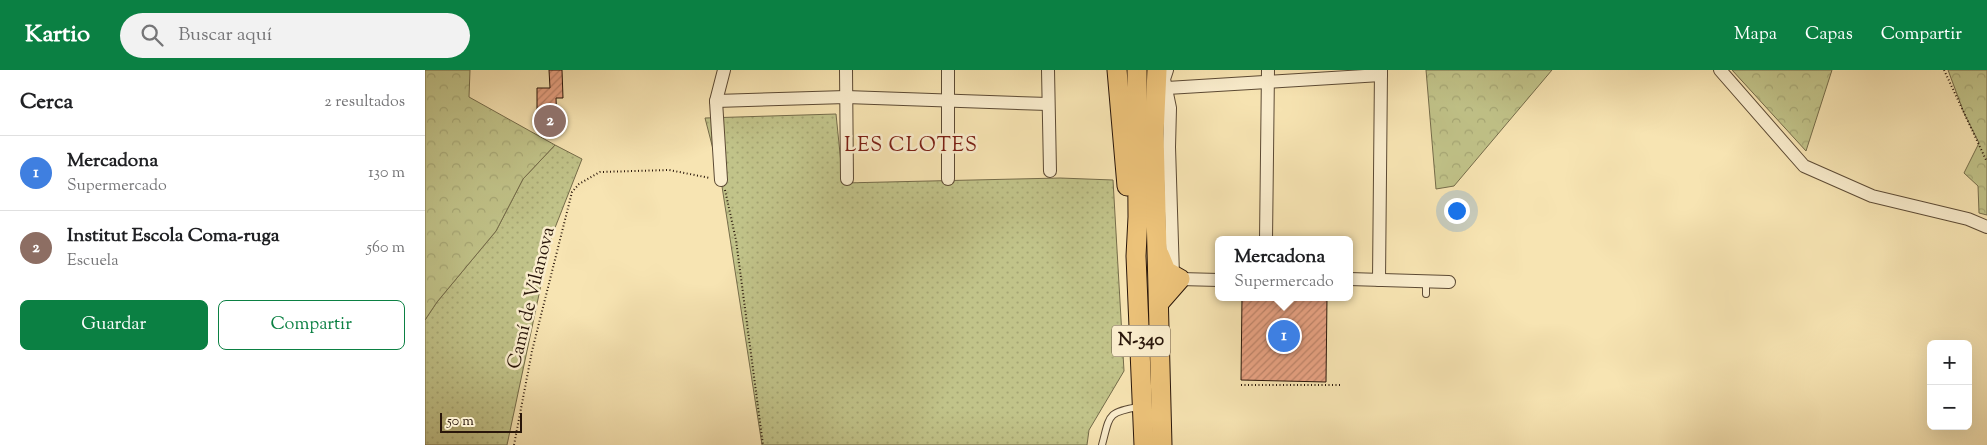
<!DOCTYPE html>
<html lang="es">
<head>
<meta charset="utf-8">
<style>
	:root { --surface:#fff; --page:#f2f2f2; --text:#202124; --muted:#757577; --line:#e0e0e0; --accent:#0b8043 }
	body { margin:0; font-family:"Sorts Mill Goudy",serif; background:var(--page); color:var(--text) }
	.controls { position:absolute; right:15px; bottom:15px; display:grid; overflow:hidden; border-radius:8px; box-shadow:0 5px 20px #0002 }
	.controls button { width:45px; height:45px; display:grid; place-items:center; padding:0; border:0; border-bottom:1px solid var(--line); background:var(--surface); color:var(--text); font:25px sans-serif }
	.scale { position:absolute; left:15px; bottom:12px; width:82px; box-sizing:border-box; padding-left:5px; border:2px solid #29160a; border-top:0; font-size:14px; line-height:18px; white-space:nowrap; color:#29160a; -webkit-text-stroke:4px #faedcd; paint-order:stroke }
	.you { position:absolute; left:1031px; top:140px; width:18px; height:18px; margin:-12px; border:4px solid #fff; border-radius:50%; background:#1a73e8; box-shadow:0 0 0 8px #1a73e833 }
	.badge { display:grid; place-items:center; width:32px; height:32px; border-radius:50%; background:var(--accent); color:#fff; font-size:16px; font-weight:700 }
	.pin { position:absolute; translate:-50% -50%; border:2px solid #fff; box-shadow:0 1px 5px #0006 }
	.popup { position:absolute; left:790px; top:166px; width:138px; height:65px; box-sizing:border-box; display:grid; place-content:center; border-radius:8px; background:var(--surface); filter:drop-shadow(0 1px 4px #0005); font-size:16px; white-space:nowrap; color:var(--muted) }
	.popup b { font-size:19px; color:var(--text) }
	.popup::after { content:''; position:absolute; left:50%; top:100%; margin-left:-10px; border:10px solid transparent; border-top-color:var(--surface) }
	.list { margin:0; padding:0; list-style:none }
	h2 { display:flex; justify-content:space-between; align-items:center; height:65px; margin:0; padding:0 20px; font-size:21px }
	h2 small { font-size:16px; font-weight:400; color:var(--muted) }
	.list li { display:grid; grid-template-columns:32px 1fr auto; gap:15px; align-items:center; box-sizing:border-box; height:75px; padding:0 20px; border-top:1px solid var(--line) }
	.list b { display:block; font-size:19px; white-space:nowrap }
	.list p { margin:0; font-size:16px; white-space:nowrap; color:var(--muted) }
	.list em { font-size:16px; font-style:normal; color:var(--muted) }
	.actions { display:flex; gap:10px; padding:15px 20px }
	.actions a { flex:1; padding:11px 0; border:1px solid var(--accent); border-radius:8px; text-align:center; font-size:18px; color:var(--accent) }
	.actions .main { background:var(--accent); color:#fff }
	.icon { flex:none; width:28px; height:28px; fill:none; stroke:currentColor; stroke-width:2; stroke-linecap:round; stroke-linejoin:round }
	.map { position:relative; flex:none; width:1562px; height:375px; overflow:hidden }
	header { display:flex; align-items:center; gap:30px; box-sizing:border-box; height:70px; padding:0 25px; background:var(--accent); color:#fff }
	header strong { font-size:24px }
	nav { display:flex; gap:28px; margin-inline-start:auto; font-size:18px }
	.search { width:350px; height:45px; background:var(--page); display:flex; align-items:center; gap:12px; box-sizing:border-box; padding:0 18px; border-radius:28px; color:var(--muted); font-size:19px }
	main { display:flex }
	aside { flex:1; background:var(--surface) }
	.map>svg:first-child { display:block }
	.grass { fill:url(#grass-dots); stroke:#756c4a }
	.forest { fill:url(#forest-crowns); stroke:#756c4a }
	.building { fill:url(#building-hatch); stroke:#29160a }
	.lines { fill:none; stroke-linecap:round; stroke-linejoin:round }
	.service-casing { stroke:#5c4a34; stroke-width:8 }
	.minor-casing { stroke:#5c4a34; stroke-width:14 }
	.primary-casing { stroke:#29160a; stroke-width:21 }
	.path { stroke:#29160a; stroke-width:2; stroke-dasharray:1 2.5; stroke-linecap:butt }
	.service { stroke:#faedcd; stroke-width:6 }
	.minor { stroke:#faedcd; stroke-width:12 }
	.primary { stroke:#ecc279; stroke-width:19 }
	.labels { text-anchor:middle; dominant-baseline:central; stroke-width:5; stroke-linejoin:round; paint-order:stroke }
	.shield { fill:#faedcd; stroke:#685644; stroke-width:1 }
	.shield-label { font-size:18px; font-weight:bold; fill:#29160a }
	.street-label { font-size:19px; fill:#29160a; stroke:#faedcd }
	.neighbourhood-label { font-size:20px; letter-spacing:1px; fill:#7a1f14; stroke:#faedcd }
</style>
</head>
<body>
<header>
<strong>Kartio</strong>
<div class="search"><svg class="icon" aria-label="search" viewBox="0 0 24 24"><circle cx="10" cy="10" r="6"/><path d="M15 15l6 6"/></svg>Buscar aquí</div>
<nav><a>Mapa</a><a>Capas</a><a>Compartir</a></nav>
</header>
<main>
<aside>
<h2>Cerca<small>2 resultados</small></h2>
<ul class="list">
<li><span class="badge" style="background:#3f7fe0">1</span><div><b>Mercadona</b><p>Supermercado</p></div><em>130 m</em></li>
<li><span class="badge" style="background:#8d6e63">2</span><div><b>Institut Escola Coma-ruga</b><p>Escuela</p></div><em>560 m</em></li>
</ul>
<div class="actions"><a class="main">Guardar</a><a>Compartir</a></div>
</aside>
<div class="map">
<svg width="1562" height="375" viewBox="0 0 1562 375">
	<defs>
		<pattern id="grass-dots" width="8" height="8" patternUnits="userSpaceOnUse" patternTransform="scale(1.25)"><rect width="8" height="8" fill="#c1c389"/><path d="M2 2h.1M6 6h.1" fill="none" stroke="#a6a775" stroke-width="1.8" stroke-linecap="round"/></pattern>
		<pattern id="forest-crowns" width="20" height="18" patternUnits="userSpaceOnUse" patternTransform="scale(1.25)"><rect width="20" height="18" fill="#c1c389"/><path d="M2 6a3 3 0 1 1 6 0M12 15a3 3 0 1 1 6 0" fill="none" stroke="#a6a775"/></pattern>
		<pattern id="building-hatch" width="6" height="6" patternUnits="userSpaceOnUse" patternTransform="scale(1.25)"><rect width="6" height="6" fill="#e9a384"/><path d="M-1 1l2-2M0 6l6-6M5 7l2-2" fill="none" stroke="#bd846a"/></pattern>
	</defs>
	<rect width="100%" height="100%" fill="#f7e4b2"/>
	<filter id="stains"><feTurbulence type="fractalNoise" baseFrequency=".004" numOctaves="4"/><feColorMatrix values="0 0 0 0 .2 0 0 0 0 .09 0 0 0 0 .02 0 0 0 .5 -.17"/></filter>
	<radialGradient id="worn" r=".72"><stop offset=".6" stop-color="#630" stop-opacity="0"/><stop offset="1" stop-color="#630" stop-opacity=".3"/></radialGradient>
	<g class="grass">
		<polygon points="411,44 418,113 635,108 688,110 699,301 664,360 662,375 337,375 296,110 280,48"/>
		<polygon points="130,75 157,89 126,168 82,375 0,375 0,250 12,232 71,161 98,109"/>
	</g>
	<g class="forest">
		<polygon points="0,0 45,0 44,27 130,75 98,109 71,161 12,232 0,250"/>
		<polygon points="1001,0 1127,0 1029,116 1011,119"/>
		<polygon points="1307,0 1407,0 1381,81"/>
		<polygon points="1523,0 1562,0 1562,145 1554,143 1553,116 1539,103 1554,73 1539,43"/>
	</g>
	<g class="building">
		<polygon points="124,0 137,0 138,28 131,28 132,55 112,55 112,18 125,18"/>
		<polygon points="817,227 902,227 901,312 816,310"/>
	</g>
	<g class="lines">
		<defs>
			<g id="service">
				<polyline points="1001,224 1001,211"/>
				<path d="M677,375C685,345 682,342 714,337"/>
			</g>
			<g id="minor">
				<polyline points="421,0 422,109"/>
				<polyline points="523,0 523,109"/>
				<polyline points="623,0 625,101"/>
				<polyline points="742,0 739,9 745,38 744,77 748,205"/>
				<polyline points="1295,0 1379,96 1447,126 1543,149 1562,157"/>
				<polyline points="742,18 956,5"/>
				<polyline points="291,31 421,27 623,34"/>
				<polyline points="296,110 291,31 299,0"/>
				<polyline points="841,170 843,0"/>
				<polyline points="755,209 794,210"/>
				<polyline points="924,209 1024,212"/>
				<polyline points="954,210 956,0"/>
			</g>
			<g id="primary">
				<polyline points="692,0 702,116"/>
				<polyline points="712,0 713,147 711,186 719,375"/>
				<polyline points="732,0 729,64 737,375"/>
				<polyline points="734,233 755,209 741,201 734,184"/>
			</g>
		</defs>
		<use href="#service" class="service-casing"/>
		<use href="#minor" class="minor-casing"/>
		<use href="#primary" class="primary-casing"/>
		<g class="path">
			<polyline points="1519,0 1562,92"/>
			<polyline points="300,120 311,170 338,375"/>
			<polyline points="816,315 916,315"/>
			<polyline points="89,375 107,281 147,122 154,114 175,102 244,100 285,108"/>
		</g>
		<use href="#service" class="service"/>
		<use href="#minor" class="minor"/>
		<use href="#primary" class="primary"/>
	</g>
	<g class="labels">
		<rect class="shield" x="687" y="255.5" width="58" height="31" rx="4"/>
		<g class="shield-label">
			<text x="716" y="271">N-340</text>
		</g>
		<g class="street-label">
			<text transform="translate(107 228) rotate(-76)">Camí de Vilanova</text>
		</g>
		<g class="neighbourhood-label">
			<text x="486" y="76">LES CLOTES</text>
		</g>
	</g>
	<rect width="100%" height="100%" filter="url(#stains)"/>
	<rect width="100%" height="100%" fill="url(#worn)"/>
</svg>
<div class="controls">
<button>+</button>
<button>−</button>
</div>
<div class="scale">50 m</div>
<div class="you"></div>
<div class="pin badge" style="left:859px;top:266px;background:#3f7fe0">1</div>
<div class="popup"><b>Mercadona</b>Supermercado</div>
<div class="pin badge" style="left:125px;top:51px;background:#8d6e63">2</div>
</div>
</main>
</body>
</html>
